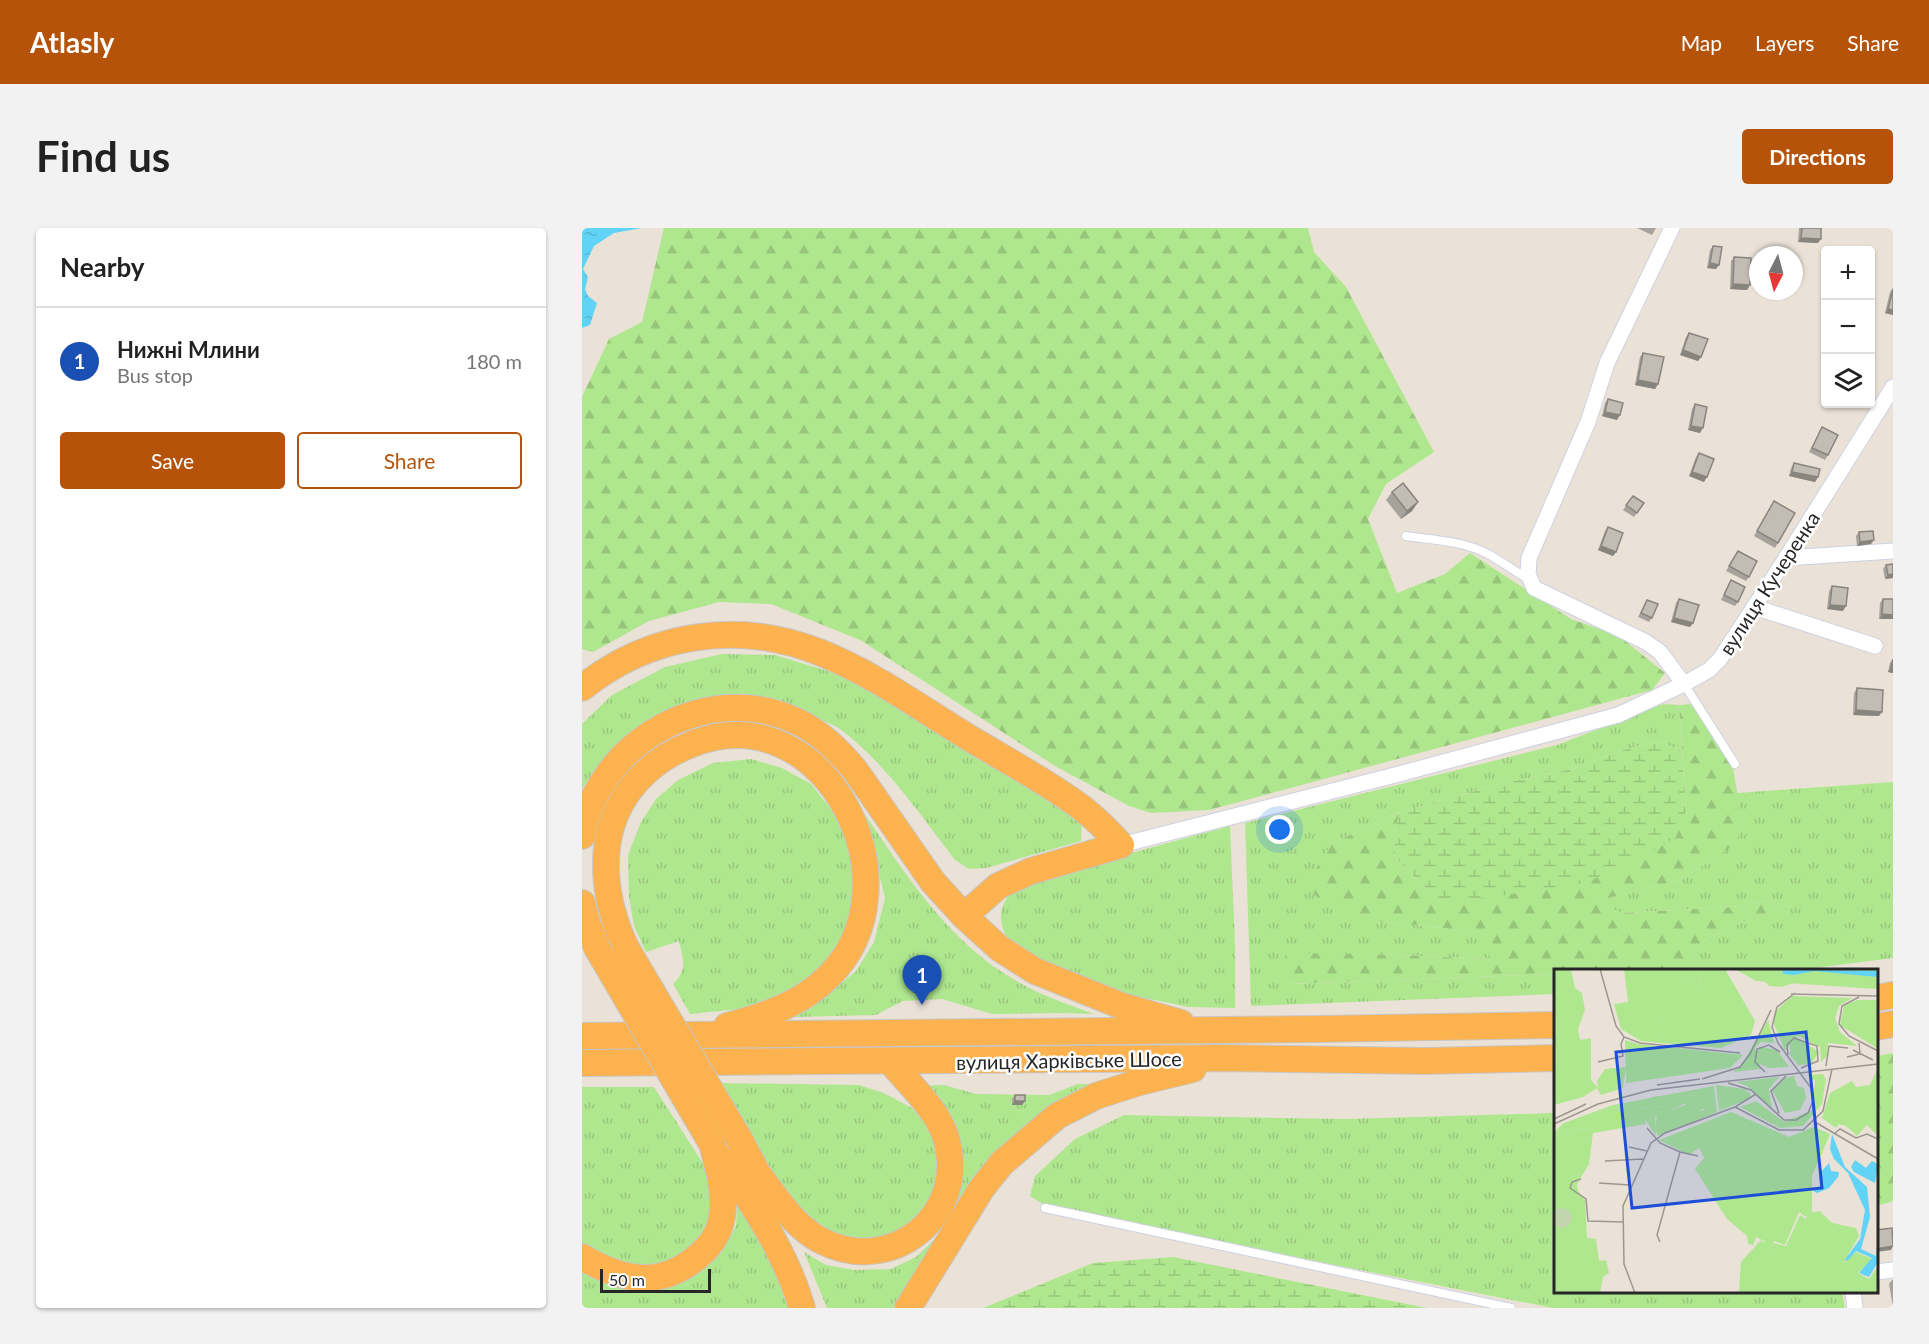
<!DOCTYPE html>
<html lang="en">
<head>
<meta charset="utf-8">
<style>
	:root { --surface:#fff; --page:#f2f2f2; --text:#222; --muted:#767676; --line:#e0e0e0; --accent:#b45309 }
	body { margin:0; font-family:Lato,sans-serif; background:var(--page); color:var(--text) }
	.controls { position:absolute; right:18px; top:18px; display:grid; overflow:hidden; border-radius:6px; box-shadow:0 2px 4px #0004 }
	.controls button { width:54px; height:54px; display:grid; place-items:center; padding:0; border:0; border-bottom:2px solid var(--line); background:var(--surface); color:var(--text); font:30px sans-serif }
	.compass { position:absolute; left:1167px; top:18px; width:54px; height:54px; border-radius:50%; background:var(--surface); box-shadow:0 2px 4px #0004; rotate:186deg }
	.scale { position:absolute; left:18px; bottom:15px; width:111px; box-sizing:border-box; padding-left:6px; border:3px solid #272727; border-top:0; font-size:16px; line-height:21px; white-space:nowrap; color:#272727; -webkit-text-stroke:4px #fff; paint-order:stroke }
	.you { position:absolute; left:698px; top:602px; width:21px; height:21px; margin:-15px; border:4px solid #fff; border-radius:50%; background:#1a73e8; box-shadow:0 0 0 9px #1a73e833 }
	.badge { display:grid; place-items:center; width:39px; height:39px; border-radius:50%; background:var(--accent); color:#fff; font-size:20px; font-weight:700 }
	.pin { position:absolute; translate:-50% -50px; filter:drop-shadow(0 2px 3px #0008) }
	.pin::after { content:''; position:absolute; top:32px; width:21px; height:18px; background:inherit; clip-path:polygon(0 0,100% 0,50% 100%) }
	.list { margin:0; padding:0; list-style:none }
	h2 { display:flex; justify-content:space-between; align-items:center; height:78px; margin:0; padding:0 24px; font-size:26px }
	h2 small { font-size:20px; font-weight:400; color:var(--muted) }
	.list li { display:grid; grid-template-columns:39px 1fr auto; gap:18px; align-items:center; box-sizing:border-box; height:108px; padding:0 24px; border-top:2px solid var(--line) }
	.list b { display:block; font-size:22px; white-space:nowrap }
	.list p { margin:0; font-size:20px; white-space:nowrap; color:var(--muted) }
	.list em { font-size:20px; font-style:normal; color:var(--muted) }
	.actions { display:flex; gap:12px; padding:18px 24px }
	.actions a { flex:1; padding:14px 0; border:2px solid var(--accent); border-radius:6px; text-align:center; font-size:21px; color:var(--accent) }
	.actions .main { background:var(--accent); color:#fff }
	.icon { flex:none; width:33px; height:33px; fill:none; stroke:currentColor; stroke-width:2; stroke-linecap:round; stroke-linejoin:round }
	.map { position:relative; flex:none; width:1311px; height:1080px; overflow:hidden; border-radius:6px }
	header { display:flex; align-items:center; gap:36px; box-sizing:border-box; height:84px; padding:0 30px; background:var(--accent); color:#fff }
	header strong { font-size:28px }
	nav { display:flex; gap:33px; margin-inline-start:auto; font-size:21px }
	.intro { display:flex; align-items:center; justify-content:space-between; box-sizing:border-box; height:144px; padding:0 36px }
	h1 { margin:0; font-size:42px }
	.button { padding:15px 27px; border-radius:6px; background:var(--accent); color:#fff; font-size:21px; font-weight:700 }
	main { display:flex; gap:36px; padding:0 36px }
	aside { flex:1; background:var(--surface); border-radius:6px; box-shadow:0 2px 4px #0004 }
	.map>svg:first-child { display:block }
	.grass { fill:url(#grass-tufts) }
	.forest { fill:url(#forest-firs) }
	.wetland { fill:url(#wetland-marsh) }
	.water { fill:url(#water-ripples) }
	.lines { fill:none; stroke-linecap:round; stroke-linejoin:round }
	.service-casing { stroke:#cdd1e2; stroke-width:10 }
	.minor-casing { stroke:#cdd1e2; stroke-width:17 }
	.trunk-casing { stroke:#c7c7c7; stroke-width:28 }
	.service { stroke:#fff; stroke-width:8 }
	.minor { stroke:#fff; stroke-width:15 }
	.trunk { stroke:#fcb24e; stroke-width:26 }
	.trunk-bridge-casing { stroke:#c7c7c7; stroke-width:28; stroke-linecap:butt }
	.trunk-bridge { stroke:#fcb24e; stroke-width:26 }
	.wall { fill:#a7a29b }
	.shaded-wall { fill:#88847e }
	.building { fill:#c2bcb4; stroke:#88847e; stroke-width:1.5 }
	.labels { text-anchor:middle; dominant-baseline:central; stroke-width:5; stroke-linejoin:round; paint-order:stroke }
	.street-label { font-size:20px; fill:#272727; stroke:#fff }
	.inset-road { fill:none; stroke:#9d9791; stroke-width:1.5 }
	.view { fill:#1d4ed8; fill-opacity:0.15; stroke:#1d4ed8; stroke-width:3 }
	.inset-edge { fill:none; stroke:#272727; stroke-width:3 }
</style>
</head>
<body>
<header>
<strong>Atlasly</strong>
<nav><a>Map</a><a>Layers</a><a>Share</a></nav>
</header>
<div class="intro"><h1>Find us</h1><a class="button">Directions</a></div>
<main>
<aside>
<h2>Nearby<small></small></h2>
<ul class="list">
<li><span class="badge" style="background:#1a4fb4">1</span><div><b>Нижні Млини</b><p>Bus stop</p></div><em>180 m</em></li>
</ul>
<div class="actions"><a class="main">Save</a><a>Share</a></div>
</aside>
<div class="map">
<svg width="1311" height="1080" viewBox="0 0 1311 1080">
	<defs>
		<pattern id="grass-tufts" width="24" height="20" patternUnits="userSpaceOnUse" patternTransform="scale(1.5)"><rect width="24" height="20" fill="#afe78f"/><path d="M3 7l-1-3M5 7V3M7 7l1-3M15 17l-1-3M17 17v-4M19 17l1-3" fill="none" stroke="#97c67b"/></pattern>
		<pattern id="forest-firs" width="22" height="20" patternUnits="userSpaceOnUse" patternTransform="scale(1.5)"><rect width="22" height="20" fill="#afe78f"/><path d="M5 1l3.5 6h-7zM16 11l3.5 6h-7z" fill="#97c67b"/></pattern>
		<pattern id="wetland-marsh" width="20" height="14" patternUnits="userSpaceOnUse" patternTransform="scale(1.5)"><rect width="20" height="14" fill="#afe78f"/><path d="M1 5h8M5 5V1M11 12h8M15 12V8" fill="none" stroke="#97c67b"/></pattern>
		<pattern id="water-ripples" width="26" height="14" patternUnits="userSpaceOnUse" patternTransform="scale(1.5)"><rect width="26" height="14" fill="#61d3f6"/><path d="M2 4q2-2 4 0t4 0M15 11q2-2 4 0t4 0" fill="none" stroke="#54b5d3"/></pattern>
	</defs>
	<rect width="100%" height="100%" fill="#ebe2d7"/>
	<g class="grass">
		<path d="M140,426L193,427L246,443L283,460L500,591L499,613L404,640L387,641L373,632C339,588 307,540 263,505C253,496 238,492 227,486C137,443 51,480 0,561V496L30,467L83,439Z"/>
		<polygon points="1081,476 1097,477 1100,523 1076,513 1041,522 990,541 918,556 818,584 749,616 801,694 899,704 910,731 791,726 706,756 973,746 973,766 669,778 663,595 975,517"/>
		<path d="M169,531L200,540L229,556L256,590L273,626L268,709L228,756L177,779L108,786L91,756C106,742 101,731 97,713L64,724L52,698L47,669L46,627L59,594L74,571L96,552L131,535Z"/>
		<polygon points="1311,554 1311,730 1217,742 1067,742 1093,741 1124,711 1169,690 1206,678 1185,673 1150,679 1040,685 1013,673 1099,652 1151,617 1161,598 1155,565"/>
		<path d="M282,585C326,650 369,718 440,756C463,769 488,777 512,786L480,785L410,786L360,771L321,773L294,787L211,789L258,756L274,743L292,714L303,670Z"/>
		<path d="M648,598L653,716V780L606,779L549,767L486,747L428,714C415,697 415,673 435,661C442,656 453,653 461,649Z"/>
		<polygon points="138,855 277,857 302,865 330,880 351,904 357,926 352,972 314,1009 284,1015 254,1012 211,979"/>
		<polygon points="496,856 529,856 474,884 322,1080 245,1080 222,1024 244,1037 272,1042 309,1041 334,1029 356,1008 376,972 378,944 334,858 362,857 394,866 467,867"/>
		<polygon points="0,859 72,859 120,934 134,968 133,998 114,1025 58,1047 0,1021"/>
		<polygon points="973,885 974,1064 1260,1064 1263,1080 971,1080 469,981 448,968 453,948 493,911 542,887 764,891"/>
		<polygon points="156,966 212,1080 0,1080 0,1037 82,1059 114,1046 139,1025 154,998"/>
	</g>
	<g class="forest">
		<polygon points="82,0 726,0 732,24 764,59 852,224 804,256 786,291 815,365 863,346 888,325 989,391 1037,408 1083,445 1070,462 627,582 569,585 547,578 473,538 278,412 189,376 137,374 67,393 11,424 0,421 0,169 27,111 60,94"/>
		<polygon points="1110,476 1151,540 1161,598 1152,617 1099,652 1014,673 1040,685 1150,679 1185,673 1208,678 1169,690 1124,711 1093,742 974,742 973,746 705,756 703,725 791,726 909,731 898,704 801,694 735,669 724,657 749,616 818,584 812,604 813,629 854,670 1104,582 1097,477"/>
		<polygon points="1311,825 1311,973 1295,978 1295,828"/>
	</g>
	<g class="wetland">
		<polygon points="1076,513 1100,523 1104,582 1094,609 1078,619 1035,641 1002,655 883,673 854,670 813,629 812,604 818,584 918,556 990,541 1041,522"/>
		<polygon points="591,1029 845,1080 401,1080 511,1035"/>
	</g>
	<polygon class="water" points="0,0 60,0 32,5 12,18 1,41 6,49 3,61 6,68 15,75 8,97 0,100"/>
	<g class="lines">
		<defs>
			<g id="service">
				<path d="M824,308C852,312 881,313 906,326C920,334 933,343 946,351"/>
				<polyline points="1102,456 1153,536"/>
				<polyline points="463,980 929,1080"/>
			</g>
			<g id="minor">
				<polyline points="1090,0 1025,135 1006,194 947,330 946,346 952,360 1064,414 1078,424 1102,456"/>
				<polyline points="1204,330 1311,323"/>
				<polyline points="1172,379 1293,418"/>
				<polyline points="539,617 817,546 1036,487 1102,456 1127,442 1138,431 1204,330 1311,159"/>
				<polyline points="1294,1044 1311,1042"/>
				<polyline points="1271,1064 1273,1080"/>
			</g>
			<g id="trunk">
				<path d="M0,460C32,434 69,417 110,410C218,391 297,454 384,508C422,531 464,553 500,580C514,591 527,604 539,617L449,643L416,658L382,688"/>
				<path d="M0,608C15,514 126,451 214,493C238,504 256,522 273,542L351,654L382,688L417,720L453,743L540,778L599,795"/>
				<polyline points="0,675 4,692 15,720"/>
				<path d="M44,720C21,671 13,611 46,564C62,542 84,526 110,516C242,463 341,657 246,749C218,777 182,788 145,798"/>
				<polyline points="1294,770 1311,767"/>
				<polyline points="1294,799 1311,796"/>
				<polyline points="0,808 739,801 974,797"/>
				<polyline points="0,835 642,830 843,833 974,830"/>
				<polyline points="159,914 186,965"/>
				<path d="M139,929C171,977 204,1024 220,1080"/>
				<path d="M179,950C196,972 212,998 238,1012C309,1050 387,987 364,910C356,882 326,855 308,833"/>
				<path d="M0,1029C39,1052 76,1061 114,1030C127,1020 138,1005 140,988C144,964 136,939 130,916"/>
				<polyline points="326,1080 400,960 420,935 447,912 475,888 514,868 558,854 611,841"/>
			</g>
		</defs>
		<use href="#service" class="service-casing"/>
		<use href="#minor" class="minor-casing"/>
		<use href="#trunk" class="trunk-casing"/>
		<use href="#service" class="service"/>
		<use href="#minor" class="minor"/>
		<use href="#trunk" class="trunk"/>
		<defs>
			<g id="trunk-bridge">
				<polyline points="15,720 130,916"/>
				<polyline points="44,720 159,914"/>
			</g>
		</defs>
		<use href="#trunk-bridge" class="trunk-bridge-casing"/>
		<use href="#trunk-bridge" class="trunk-bridge"/>
	</g>
	<g class="wall">
		<polygon points="1055,0 1074,0 1070,7"/>
		<polygon points="1217,0 1239,0 1236,15 1216,14"/>
		<polygon points="1131,18 1134,41 1125,40 1128,22"/>
		<polygon points="1152,29 1168,57 1165,62 1148,61 1149,33"/>
		<polygon points="1311,60 1311,87 1303,85 1308,64"/>
		<polygon points="1107,105 1119,129 1116,133 1098,127 1104,109"/>
		<polygon points="1061,125 1076,156 1073,161 1053,157 1058,129"/>
		<polygon points="1026,171 1035,192 1020,188 1023,175"/>
		<polygon points="1113,176 1118,205 1106,202 1110,181"/>
		<polygon points="1240,199 1246,227 1243,232 1227,224"/>
		<polygon points="1117,225 1122,254 1107,248 1114,229"/>
		<polygon points="1212,235 1236,249 1233,254 1207,248 1209,240"/>
		<polygon points="810,264 836,274 830,283 819,291 804,272"/>
		<polygon points="1051,268 1062,275 1052,289 1041,282"/>
		<polygon points="1192,273 1196,315 1193,320 1172,308"/>
		<polygon points="1026,299 1034,324 1031,328 1016,322 1023,303"/>
		<polygon points="1277,304 1289,316 1275,318 1274,308"/>
		<polygon points="1156,323 1167,349 1164,353 1144,343"/>
		<polygon points="1311,336 1311,350 1303,351 1301,341 1304,337"/>
		<polygon points="1149,352 1156,374 1153,378 1139,372"/>
		<polygon points="1250,358 1261,383 1245,381 1247,363"/>
		<polygon points="1097,371 1111,395 1108,399 1089,394 1094,375"/>
		<polygon points="1301,371 1311,371 1297,391 1298,375"/>
		<polygon points="1065,372 1070,390 1067,394 1056,389"/>
		<polygon points="1311,431 1311,445 1306,444 1308,435"/>
		<polygon points="1275,460 1297,488 1271,487 1272,465"/>
		<polygon points="334,755 341,765 331,765 331,759"/>
		<polygon points="433,867 443,873 440,877 430,877 430,871"/>
		<polygon points="1310,1052 1311,1052 1311,1079 1307,1056"/>
	</g>
	<g class="shaded-wall">
		<polygon points="1219,10 1239,11 1236,15 1216,14"/>
		<polygon points="1128,35 1137,37 1134,41 1125,40"/>
		<polygon points="1151,56 1168,57 1165,62 1148,61"/>
		<polygon points="1306,81 1311,82 1311,87 1303,85"/>
		<polygon points="1101,122 1119,129 1116,133 1098,127"/>
		<polygon points="1056,152 1076,156 1073,161 1053,157"/>
		<polygon points="1023,184 1038,187 1035,192 1020,188"/>
		<polygon points="1109,198 1121,200 1118,205 1106,202"/>
		<polygon points="1110,244 1125,249 1122,254 1107,248"/>
		<polygon points="1210,244 1236,249 1233,254 1207,248"/>
		<polygon points="836,274 830,283 819,291 825,283"/>
		<polygon points="1292,312 1289,316 1275,318 1278,314"/>
		<polygon points="1019,318 1034,324 1031,328 1016,322"/>
		<polygon points="1311,346 1311,350 1303,351 1306,347"/>
		<polygon points="1248,377 1264,378 1261,383 1245,381"/>
		<polygon points="1300,386 1311,387 1311,391 1297,391"/>
		<polygon points="1092,390 1111,395 1108,399 1089,394"/>
		<polygon points="1309,439 1311,440 1311,445 1306,444"/>
		<polygon points="1274,482 1300,484 1297,488 1271,487"/>
		<polygon points="334,760 344,760 341,765 331,765"/>
		<polygon points="433,873 443,873 440,877 430,877"/>
		<polygon points="1311,1018 1309,1022 1294,1024 1294,1021"/>
	</g>
	<g class="building">
		<polygon points="1220,0 1239,0 1239,11 1219,10"/>
		<polygon points="1131,18 1140,19 1137,37 1128,35"/>
		<polygon points="1152,29 1169,30 1168,57 1151,56"/>
		<polygon points="1311,61 1311,82 1306,81"/>
		<polygon points="1107,105 1126,111 1119,129 1101,122"/>
		<polygon points="1061,125 1082,129 1076,156 1056,152"/>
		<polygon points="1026,171 1041,175 1038,187 1023,184"/>
		<polygon points="1113,176 1125,179 1121,200 1109,198"/>
		<polygon points="1240,199 1256,207 1246,227 1230,220"/>
		<polygon points="1117,225 1132,231 1125,249 1110,244"/>
		<polygon points="1212,235 1238,241 1236,249 1210,244"/>
		<polygon points="821,255 836,274 825,283 810,264"/>
		<polygon points="1051,268 1062,275 1055,285 1044,277"/>
		<polygon points="1192,273 1213,285 1196,315 1175,303"/>
		<polygon points="1026,299 1041,305 1034,324 1019,318"/>
		<polygon points="1291,303 1292,312 1278,314 1277,304"/>
		<polygon points="1156,323 1175,333 1167,349 1147,338"/>
		<polygon points="1311,336 1311,346 1306,347 1304,337"/>
		<polygon points="1149,352 1163,359 1156,374 1142,367"/>
		<polygon points="1250,358 1266,360 1264,378 1248,377"/>
		<polygon points="1097,371 1117,377 1111,395 1092,390"/>
		<polygon points="1301,371 1311,371 1311,387 1300,386"/>
		<polygon points="1065,372 1076,376 1070,390 1059,385"/>
		<polygon points="1311,431 1311,440 1309,439"/>
		<polygon points="1275,460 1301,462 1300,484 1274,482"/>
		<polygon points="344,754 344,760 334,760 334,755"/>
		<rect x="433" y="867" width="10" height="6"/>
		<polygon points="1310,1000 1311,1018 1294,1021 1294,1002"/>
	</g>
	<g class="labels">
		<g class="street-label">
			<text transform="translate(1187 355) rotate(-57)">вулиця Кучеренка</text>
			<text transform="translate(487 832) rotate(-1)">вулиця Харківське Шосе</text>
		</g>
	</g>
	<g transform="translate(972 741)">
		<rect width="324" height="324" fill="#ebe2d7"/>
		<path d="M181,0H321L324,20L202,12ZM238,27L298,29L285,37L281,49L286,63L303,77L274,74L273,87L267,93L266,78L244,67L231,82L219,53L222,42ZM304,31H324V80L286,56L290,36ZM214,51L220,74L207,73L201,79L207,100L179,103L186,98ZM244,69L265,83L257,95L244,96L236,86V73ZM71,71L84,75L189,86L176,99L72,114ZM207,78L223,81L235,98L215,99L204,94L202,84ZM269,105L272,111L268,135L249,157L226,159L186,138L202,132L230,153L258,141L261,112L253,106ZM240,107L243,117L250,119L252,129L246,141L231,144L218,121L231,109ZM225,108L215,120L218,139L193,117L182,113ZM162,116L191,120L197,125L195,130L165,142ZM160,117L163,143L104,167L101,160L150,141L142,131H127L125,127L143,126L99,128L85,139L111,137L91,150L92,155L39,164L34,159L0,163L10,154L59,136Z" fill="#afe78f"/>
		<path d="M0,0H17L21,19L28,24L31,41L24,60L26,71L37,69V111L44,119L43,112L51,100L72,98L69,119L47,126L43,119L29,128L0,136ZM70,0H149L145,16L127,5L104,35L106,74L87,72L67,60L60,35L74,33ZM324,99V167L313,156L303,167L292,157L285,155L282,159L268,149L276,124L298,112L302,118L316,116ZM155,120V125L126,127L153,135L141,147V140L130,135L101,148L102,167L91,150L110,137L83,139L99,128ZM177,143L235,168L260,158L276,165L258,207V243L252,248L245,243L231,276L220,272L214,284L210,272L202,268L199,276L194,275L193,267L173,250L141,200L150,189L145,179L135,186L105,171ZM34,159L39,164L35,195L23,215L24,222L31,231L33,269L42,270L45,292L52,291L55,304L49,308L46,324H0V163Z" fill="#afe78f"/>
		<path d="M149,0H171L201,52L197,66L167,79L106,74L100,29L110,8L127,5L145,16ZM219,0H227L242,13L228,18L215,17L209,10ZM134,135L141,140V147L101,160L103,146ZM266,242L278,254L302,259L305,267L289,294L302,283L318,290L304,304L315,310L324,297V324H185L187,293L207,271L214,277V284L219,274L232,277L246,246L252,250L255,244Z" fill="#afe78f"/>
		<path d="M-2 249a10 10 0 1 1 20 0a10 10 0 1 1-20 0Z" fill="#c2d6ad"/>
		<path d="M228,0L324,2V8L260,2L240,6L229,5ZM278,165L291,198L313,218L316,248L307,280L322,287L324,266V293L315,308L305,304L318,289L302,282L294,291L290,292L306,270L311,241L294,204L280,190L276,180ZM301,191L312,199L318,192L324,195L321,214L300,203L297,198ZM275,194L277,202L285,203L284,208L275,219L263,224L258,221L266,217L265,205Z" fill="#61d3f6"/>
		<path class="inset-road" d="M46,0L62,57L70,68L86,74L186,84M237,25L324,27M305,28L288,37L285,55L295,67L324,82M299,81L319,91M234,86L233,76L240,69L263,77L264,92L247,99M293,88L306,85L305,74M44,93L69,87L67,75L70,68M272,97L275,77L294,79M211,103L201,93L203,80L215,76L226,83M148,110L186,98L196,85L217,41M174,114L197,121L230,151H242L254,144L259,132L257,119L224,74L218,58L223,38L241,24M103,116L146,110M181,138L225,161H249L269,142L278,100M181,138L202,125M225,144L217,122L232,107M0,150L32,135M261,153L324,190M0,155L44,135L97,121L324,95M93,159L106,174L126,183L103,266L106,273M281,164L286,160L302,169L313,165L324,170M75,178L93,182M126,183L144,187M51,192L89,190M27,210L18,213L16,219L32,230L34,252L69,253M45,214L76,216M81,324L70,295L69,237L97,174L111,164L181,138"/>
		<path class="view" d="M252,63L268,219L78,239L62,83Z"/>
		<rect width="324" height="324" class="inset-edge"/>
	</g>
</svg>
<div class="controls">
<button>+</button>
<button>−</button>
<button><svg class="icon" aria-label="layers" viewBox="0 0 24 24"><path d="M12 4l9 5-9 5-9-5zM3 14l9 5 9-5"/></svg></button>
</div>
<svg class="compass" viewBox="-18 -18 36 36"><path d="M0-13l5 13h-10z" fill="#e53935"/><path d="M0 13l5-13h-10z" fill="#767676"/></svg>
<div class="scale">50 m</div>
<div class="you"></div>
<div class="pin badge" style="left:340px;top:777px;background:#1a4fb4">1</div>
</div>
</main>
</body>
</html>
